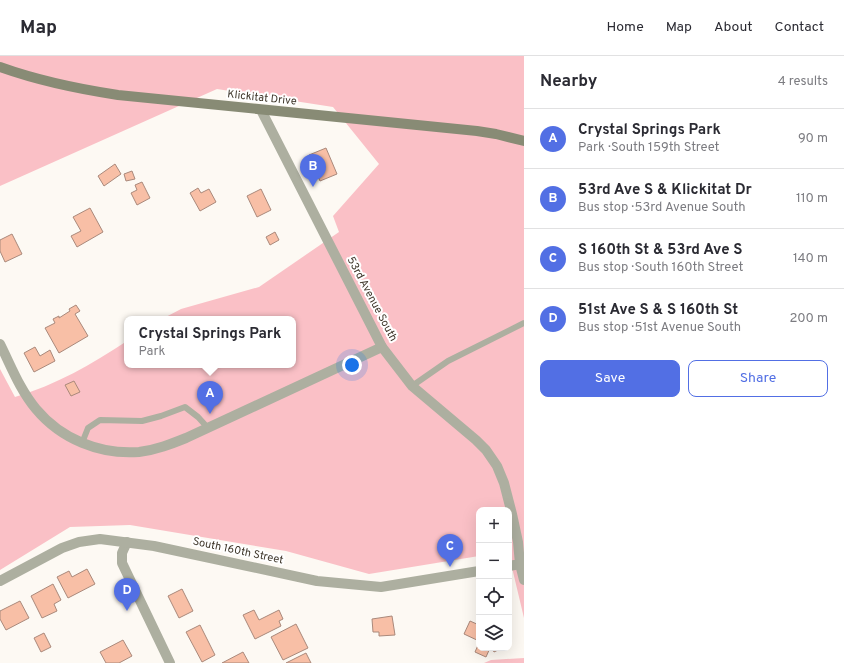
<!DOCTYPE html>
<html lang="en">
<head>
<meta charset="utf-8">
<style>
	:root { --surface:#fff; --page:#f2f2f3; --text:#2b2b33; --muted:#7c7c81; --line:#e1e1e2; --accent:#526fe4 }
	body { margin:0; font-family:Overpass,sans-serif; background:var(--page); color:var(--text) }
	.controls { position:absolute; right:12px; bottom:12px; display:grid; overflow:hidden; border-radius:8px; box-shadow:0 4px 16px #0002 }
	.controls button { width:36px; height:36px; display:grid; place-items:center; padding:0; border:0; border-bottom:1px solid var(--line); background:var(--surface); color:var(--text); font:20px sans-serif }
	.you { position:absolute; left:352px; top:309px; width:14px; height:14px; margin:-10px; border:3px solid #fff; border-radius:50%; background:#1a73e8; box-shadow:0 0 0 6px #1a73e833 }
	.badge { display:grid; place-items:center; width:26px; height:26px; border-radius:50%; background:var(--accent); color:#fff; font-size:13px; font-weight:700 }
	.pin { position:absolute; translate:-50% -33px; filter:drop-shadow(0 1px 2px #0008) }
	.pin::after { content:''; position:absolute; top:21px; width:14px; height:12px; background:inherit; clip-path:polygon(0 0,100% 0,50% 100%) }
	.popup { position:absolute; left:124px; top:260px; width:172px; height:52px; box-sizing:border-box; display:grid; place-content:center; border-radius:8px; background:var(--surface); filter:drop-shadow(0 1px 3px #0005); font-size:13px; white-space:nowrap; color:var(--muted) }
	.popup b { font-size:15px; color:var(--text) }
	.popup::after { content:''; position:absolute; left:50%; top:100%; margin-left:-8px; border:8px solid transparent; border-top-color:var(--surface) }
	.list { margin:0; padding:0; list-style:none }
	h2 { display:flex; justify-content:space-between; align-items:center; height:52px; margin:0; padding:0 16px; font-size:17px }
	h2 small { font-size:13px; font-weight:400; color:var(--muted) }
	.list li { display:grid; grid-template-columns:26px 1fr auto; gap:12px; align-items:center; box-sizing:border-box; height:60px; padding:0 16px; border-top:1px solid var(--line) }
	.list b { display:block; font-size:15px; white-space:nowrap }
	.list p { margin:0; font-size:13px; white-space:nowrap; color:var(--muted) }
	.list em { font-size:13px; font-style:normal; color:var(--muted) }
	.actions { display:flex; gap:8px; padding:12px 16px }
	.actions a { flex:1; padding:9px 0; border:1px solid var(--accent); border-radius:8px; text-align:center; font-size:14px; color:var(--accent) }
	.actions .main { background:var(--accent); color:#fff }
	.icon { flex:none; width:22px; height:22px; fill:none; stroke:currentColor; stroke-width:2; stroke-linecap:round; stroke-linejoin:round }
	.map { position:relative; flex:none; width:524px; height:607px; overflow:hidden }
	header { display:flex; align-items:center; gap:24px; box-sizing:border-box; height:56px; padding:0 20px; background:var(--surface); border-bottom:1px solid var(--line) }
	header strong { font-size:19px }
	nav { display:flex; gap:22px; margin-inline-start:auto; font-size:14px }
	main { display:flex }
	aside { flex:1; background:var(--surface) }
	.map>svg:first-child { display:block }
	.green { fill:#fac0c6 }
	.building { fill:#f8bfa6; stroke:#aa897b }
	.lines { fill:none; stroke-linecap:round; stroke-linejoin:round }
	.service { stroke:#adafa0; stroke-width:6 }
	.minor { stroke:#adafa0; stroke-width:10 }
	.tertiary { stroke:#adafa0; stroke-width:10 }
	.secondary { stroke:#888b75; stroke-width:10 }
	.labels { text-anchor:middle; dominant-baseline:central; stroke-width:4; stroke-linejoin:round; paint-order:stroke }
	.street-label { font-size:11px; fill:#3e362a; stroke:#fff }
</style>
</head>
<body>
<header>
<strong>Map</strong>
<nav><a>Home</a><a>Map</a><a>About</a><a>Contact</a></nav>
</header>
<main>
<div class="map">
<svg width="524" height="607" viewBox="0 0 524 607">
	<rect width="100%" height="100%" fill="#fdf9f3"/>
	<g class="green">
		<path d="M0,0H524V562L509,499V454H479V500L369,518L286,495L130,469L70,471L0,514V313L15,341C56,329 92,308 127,285V309H293V263H162L181,253L259,231L339,176L333,160L379,108L333,51L217,33L0,130Z"/>
		<polygon points="524,602 524,607 484,607 491,604"/>
	</g>
	<g class="building">
		<polygon points="326,92 337,118 320,125 309,99"/>
		<polygon points="115,108 121,118 104,130 98,120"/>
		<polygon points="132,115 135,123 126,125 124,118"/>
		<polygon points="142,126 150,142 137,149 131,137 137,134 135,129"/>
		<polygon points="198,132 201,137 209,133 216,146 200,155 190,137"/>
		<polygon points="261,133 271,154 257,161 247,140"/>
		<polygon points="90,152 103,176 77,191 71,180 81,175 73,161"/>
		<polygon points="275,176 279,184 270,189 266,181"/>
		<polygon points="12,178 22,198 5,206 0,195 0,184"/>
		<polygon points="76,249 80,255 75,258 88,280 59,297 45,272 55,267 53,263 59,260 59,262 70,255 69,253"/>
		<polygon points="35,291 40,300 50,294 55,305 34,316 24,297"/>
		<polygon points="74,325 80,336 71,340 65,329"/>
		<polygon points="87,513 95,528 68,542 57,521 69,515 72,521"/>
		<polygon points="53,528 61,544 54,548 57,555 42,562 31,540"/>
		<polygon points="182,533 193,555 179,562 168,540"/>
		<polygon points="20,545 29,562 6,574 0,563 0,555"/>
		<polygon points="254,554 259,564 279,554 283,563 279,565 281,570 255,583 243,559"/>
		<polygon points="392,560 395,579 379,580 379,576 373,576 372,563"/>
		<polygon points="470,565 479,569 479,585 464,578"/>
		<polygon points="296,568 308,592 283,604 271,581"/>
		<polygon points="200,569 215,599 202,606 186,576"/>
		<polygon points="44,577 51,591 41,596 34,582"/>
		<polygon points="123,584 132,600 119,607 106,607 100,596"/>
		<polygon points="479,587 479,592 490,592 486,601 475,596"/>
		<polygon points="492,592 502,592 494,596"/>
		<polygon points="243,596 249,607 222,607"/>
		<polygon points="306,597 311,607 286,607"/>
	</g>
	<g class="lines">
		<g class="service">
			<polyline points="412,330 448,305 524,267"/>
			<polyline points="82,387 88,372 100,364 142,365 161,360 185,351 198,361 208,372"/>
		</g>
		<g class="minor">
			<path d="M0,288C11,310 20,334 36,353C61,383 100,399 139,396C156,394 171,388 186,382L382,291"/>
			<polyline points="127,486 122,497 122,507 170,607"/>
			<polyline points="520,508 524,524"/>
		</g>
		<g class="tertiary">
			<polyline points="261,54 382,291 412,330 476,384 486,394 497,410 504,427 512,458 518,486 520,508 509,510"/>
			<polyline points="0,525 62,492 79,486 100,483 154,490 317,525 381,531 479,515"/>
		</g>
		<path class="secondary" d="M0,11C39,25 78,33 118,39L477,75L496,78L524,85"/>
	</g>
	<g class="labels">
		<g class="street-label">
			<text transform="translate(262 42) rotate(6)">Klickitat Drive</text>
			<text transform="translate(372 243) rotate(62)">53rd Avenue South</text>
			<text transform="translate(238 495) rotate(12)">South 160th Street</text>
		</g>
	</g>
</svg>
<div class="controls">
<button>+</button>
<button>−</button>
<button><svg class="icon" aria-label="locate" viewBox="0 0 24 24"><circle cx="12" cy="12" r="6"/><path d="M12 2v4M12 18v4M2 12h4M18 12h4"/></svg></button>
<button><svg class="icon" aria-label="layers" viewBox="0 0 24 24"><path d="M12 4l9 5-9 5-9-5zM3 14l9 5 9-5"/></svg></button>
</div>
<div class="you"></div>
<div class="pin badge" style="left:210px;top:358px">A</div>
<div class="popup"><b>Crystal Springs Park</b>Park</div>
<div class="pin badge" style="left:313px;top:131px">B</div>
<div class="pin badge" style="left:450px;top:511px">C</div>
<div class="pin badge" style="left:127px;top:555px">D</div>
</div>
<aside>
<h2>Nearby<small>4 results</small></h2>
<ul class="list">
<li><span class="badge">A</span><div><b>Crystal Springs Park</b><p>Park · South 159th Street</p></div><em>90 m</em></li>
<li><span class="badge">B</span><div><b>53rd Ave S &amp; Klickitat Dr</b><p>Bus stop · 53rd Avenue South</p></div><em>110 m</em></li>
<li><span class="badge">C</span><div><b>S 160th St &amp; 53rd Ave S</b><p>Bus stop · South 160th Street</p></div><em>140 m</em></li>
<li><span class="badge">D</span><div><b>51st Ave S &amp; S 160th St</b><p>Bus stop · 51st Avenue South</p></div><em>200 m</em></li>
</ul>
<div class="actions"><a class="main">Save</a><a>Share</a></div>
</aside>
</main>
</body>
</html>
